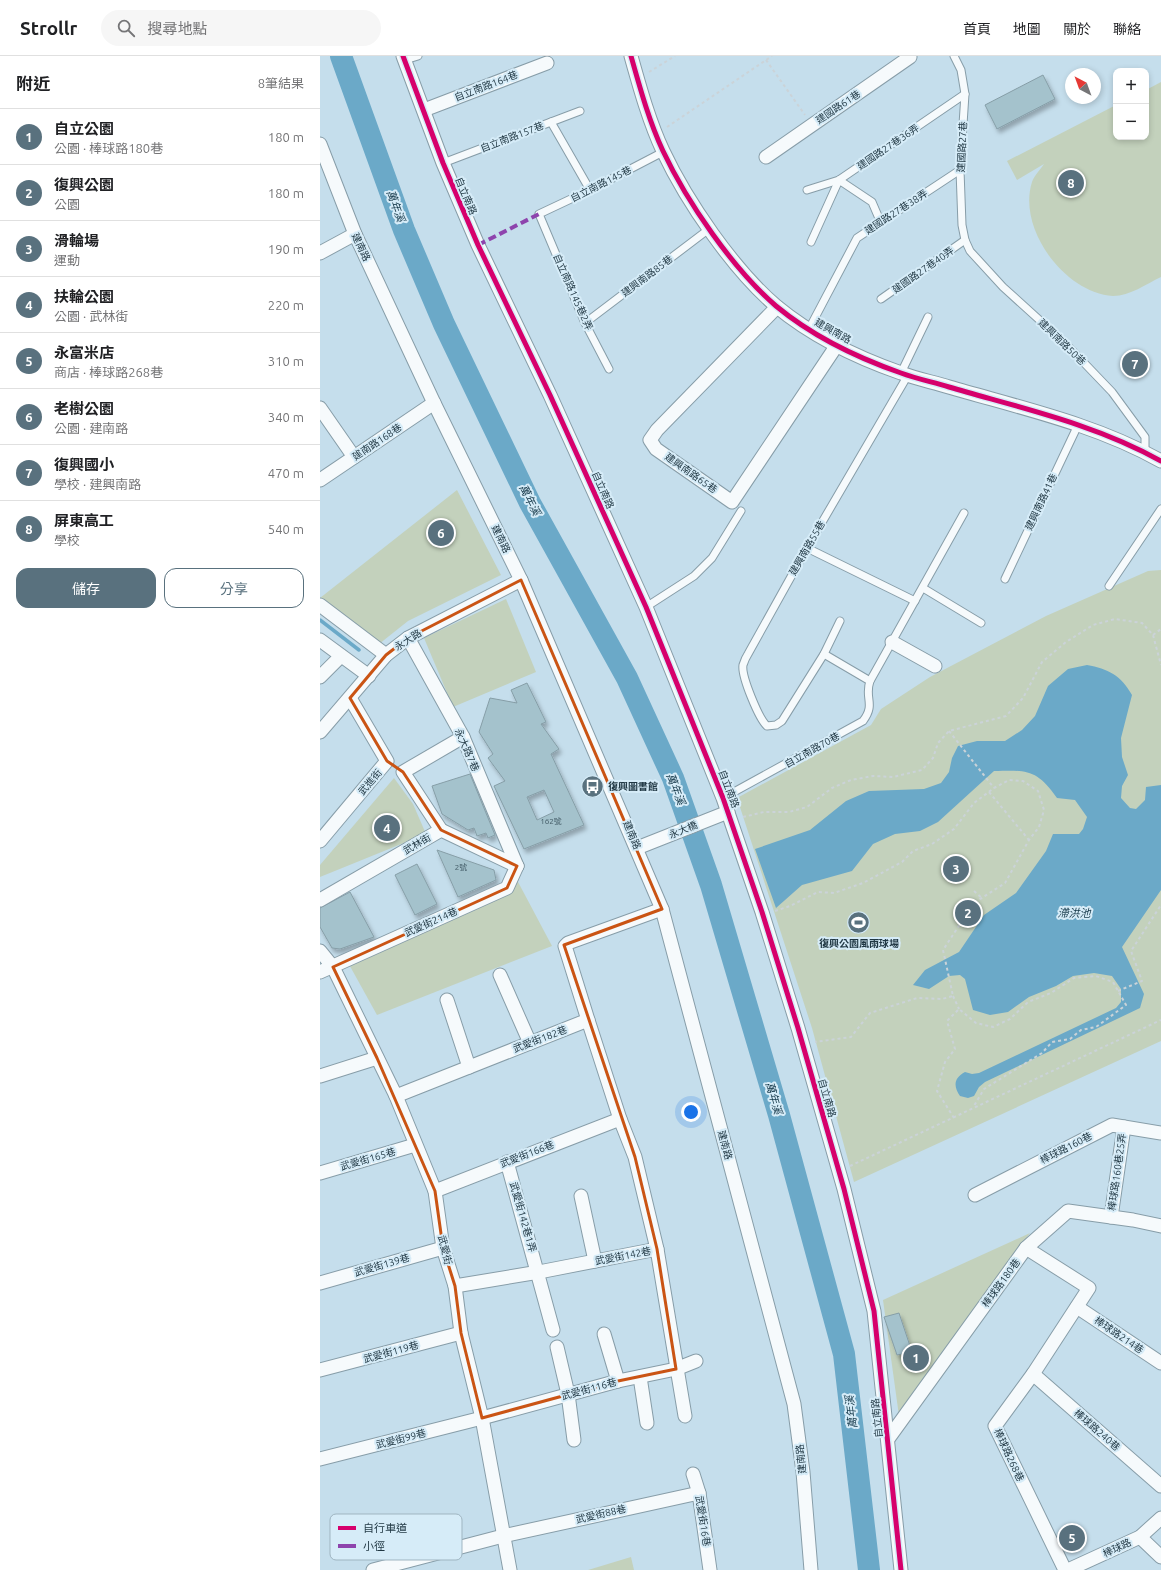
<!DOCTYPE html>
<html lang="zh-TW">
<head>
<meta charset="utf-8">
<style>
	:root { --surface:#fff; --page:#f6f6f6; --text:#202124; --muted:#757577; --line:#e0e0e0; --accent:#59717e }
	body { margin:0; font-family:Ubuntu,"Noto Sans TC",sans-serif; background:var(--page); color:var(--text) }
	.controls { position:absolute; right:12px; top:12px; display:grid; overflow:hidden; border-radius:8px; box-shadow:0 2px 6px #0003 }
	.controls button { width:36px; height:36px; display:grid; place-items:center; padding:0; border:0; border-bottom:1px solid var(--line); background:var(--surface); color:var(--text); font:20px sans-serif }
	.compass { position:absolute; left:745px; top:12px; width:36px; height:36px; border-radius:50%; background:var(--surface); box-shadow:0 2px 6px #0003; rotate:319deg }
	.you { position:absolute; left:371px; top:1056px; width:14px; height:14px; margin:-10px; border:3px solid #fff; border-radius:50%; background:#1a73e8; box-shadow:0 0 0 6px #1a73e833 }
	.badge { display:grid; place-items:center; width:26px; height:26px; border-radius:50%; background:var(--accent); color:#fff; font-size:13px; font-weight:700 }
	.pin { position:absolute; translate:-50% -50%; border:2px solid #fff; box-shadow:0 1px 4px #0006 }
	.list { margin:0; padding:0; list-style:none }
	h2 { display:flex; justify-content:space-between; align-items:center; height:52px; margin:0; padding:0 16px; font-size:17px }
	h2 small { font-size:13px; font-weight:400; color:var(--muted) }
	.list li { display:grid; grid-template-columns:26px 1fr auto; gap:12px; align-items:center; box-sizing:border-box; height:56px; padding:0 16px; border-top:1px solid var(--line) }
	.list b { display:block; font-size:15px; white-space:nowrap }
	.list p { margin:0; font-size:13px; white-space:nowrap; color:var(--muted) }
	.list em { font-size:13px; font-style:normal; color:var(--muted) }
	.actions { display:flex; gap:8px; padding:12px 16px }
	.actions a { flex:1; padding:9px 0; border:1px solid var(--accent); border-radius:12px; text-align:center; font-size:14px; color:var(--accent) }
	.actions .main { background:var(--accent); color:#fff }
	.icon { flex:none; width:22px; height:22px; fill:none; stroke:currentColor; stroke-width:2; stroke-linecap:round; stroke-linejoin:round }
	.map { position:relative; flex:none; width:841px; height:1514px; overflow:hidden }
	header { display:flex; align-items:center; gap:24px; box-sizing:border-box; height:56px; padding:0 20px; background:var(--surface); border-bottom:1px solid var(--line) }
	header strong { font-size:19px }
	nav { display:flex; gap:22px; margin-inline-start:auto; font-size:14px }
	.search { width:280px; height:36px; background:var(--page); display:flex; align-items:center; gap:10px; box-sizing:border-box; padding:0 14px; border-radius:22px; color:var(--muted); font-size:15px }
	main { display:flex }
	aside { flex:1; background:var(--surface) }
	.map>svg:first-child { display:block }
	.green { fill:#c3d1bc }
	.water { fill:#6ba9c8 }
	.lines { fill:none; stroke-linecap:round; stroke-linejoin:round }
	.stream { stroke:#6ba9c8; stroke-width:3.5 }
	.river { stroke:#6ba9c8; stroke-width:22 }
	.building { fill:#a4c2cc; stroke:#869ea7; fill-rule:evenodd; filter:url(#shadow) }
	.lane-casing { stroke:#879da8; stroke-width:9 }
	.street-casing { stroke:#879da8; stroke-width:15 }
	.path { stroke:#cbd3d8; stroke-width:2; stroke-dasharray:3 3; stroke-linecap:butt }
	.lane { stroke:#f6fafc; stroke-width:7 }
	.street { stroke:#f6fafc; stroke-width:13 }
	.quiet { stroke:#8e44ad; stroke-width:4; stroke-dasharray:8 4; stroke-linecap:butt }
	.cycleway-casing { stroke:#d6ecf8; stroke-width:8 }
	.cycleway { stroke:#d6006c; stroke-width:5 }
	.marked { fill:none; stroke:#ca5414; stroke-width:3; stroke-linejoin:round }
	.labels { text-anchor:middle; dominant-baseline:central; stroke-width:4; stroke-linejoin:round; paint-order:stroke }
	.number-label { font-size:8px; fill:#405964 }
	.street-label { font-size:10px; fill:#1f3642; stroke:#d6ecf8 }
	.poi-label { font-size:10px; font-weight:bold; fill:#1f3642; stroke:#d6ecf8; text-anchor:start }
	.water-label { font-size:11px; font-style:italic; fill:#153849; stroke:#d6ecf8 }
	.key { fill:#d6ecf8; stroke:#9fb5c1; stroke-width:1 }
	.key-label { font-size:11px; fill:#1f3642 }
</style>
</head>
<body>
<header>
<strong>Strollr</strong>
<div class="search"><svg class="icon" aria-label="search" viewBox="0 0 24 24"><circle cx="10" cy="10" r="6"/><path d="M15 15l6 6"/></svg>搜尋地點</div>
<nav><a>首頁</a><a>地圖</a><a>關於</a><a>聯絡</a></nav>
</header>
<main>
<aside>
<h2>附近<small>8筆結果</small></h2>
<ul class="list">
<li><span class="badge">1</span><div><b>自立公園</b><p>公園 · 棒球路180巷</p></div><em>180 m</em></li>
<li><span class="badge">2</span><div><b>復興公園</b><p>公園</p></div><em>180 m</em></li>
<li><span class="badge">3</span><div><b>滑輪場</b><p>運動</p></div><em>190 m</em></li>
<li><span class="badge">4</span><div><b>扶輪公園</b><p>公園 · 武林街</p></div><em>220 m</em></li>
<li><span class="badge">5</span><div><b>永富米店</b><p>商店 · 棒球路268巷</p></div><em>310 m</em></li>
<li><span class="badge">6</span><div><b>老樹公園</b><p>公園 · 建南路</p></div><em>340 m</em></li>
<li><span class="badge">7</span><div><b>復興國小</b><p>學校 · 建興南路</p></div><em>470 m</em></li>
<li><span class="badge">8</span><div><b>屏東高工</b><p>學校</p></div><em>540 m</em></li>
</ul>
<div class="actions"><a class="main">儲存</a><a>分享</a></div>
</aside>
<div class="map">
<svg width="841" height="1514" viewBox="0 0 841 1514">
	<defs>
		<filter id="shadow"><feDropShadow dx="2.5" dy="4" stdDeviation="2" flood-color="#0004"/></filter>
	</defs>
	<rect width="100%" height="100%" fill="#c5deec"/>
	<g class="green">
		<path d="M841,26V221C826,228 810,240 793,240C745,237 697,173 712,126C714,120 720,114 724,108L697,124L687,105L796,49V81H826V34Z"/>
		<polygon points="137,434 181,519 88,565 54,592 0,545 0,542"/>
		<polygon points="841,514 841,985 534,1126 492,972 417,742 551,669 561,653 610,621 726,560 828,515"/>
		<polygon points="186,543 216,616 133,651 104,582"/>
		<polygon points="74,722 93,748 106,778 0,821 0,809"/>
		<polygon points="197,824 232,890 57,959 26,903"/>
		<polygon points="710,1177 579,1360 563,1244"/>
		<polygon points="311,1501 314,1514 268,1514"/>
	</g>
	<path class="water" d="M767,609C788,613 801,619 812,639L801,682L802,701L808,719L802,730L801,742L810,752L816,753L825,744L826,731L841,729V834L802,891L824,938L820,952L665,1026L659,1031L654,1040L648,1042L640,1040C633,1030 634,1022 645,1016L652,1018L659,1017L796,952L801,946V933L792,920L774,917L753,920L736,930L709,941L688,956L670,959L653,954L645,923L640,919L629,920L609,933L593,929L605,914L639,896L664,859L696,837L726,795L733,778H759L763,773L767,761L755,744L737,742C717,713 706,714 674,715L618,766L600,775L575,778L553,788L532,815L482,829L456,852L435,793L490,774L526,745L549,735L604,733L621,727L629,716L632,702L638,690L657,685H685L702,674L715,660L728,630L748,613Z"/>
	<g class="lines">
		<polyline class="stream" points="0,564 39,594"/>
		<polyline class="river" points="21,0 84,174 124,268 210,447 307,622 353,722 391,829 459,1059 524,1298 549,1514"/>
	</g>
	<g class="building">
		<polygon points="723,19 735,43 677,73 665,49"/>
		<path d="M207,627L226,666L221,668L239,693L231,698L264,769L204,793L174,730L185,725L168,702L173,698L159,676L170,642L197,647L191,634ZM224,734L234,756L217,764L207,741Z"/>
		<polygon points="150,718 175,779 168,782 166,777 157,780 154,772 148,774 122,758 112,730"/>
		<polygon points="117,794 174,814 176,824 138,841"/>
		<polygon points="97,808 117,848 95,859 75,819"/>
		<polygon points="30,836 54,881 20,893 12,892 0,871 0,852"/>
		<polygon points="579,1257 592,1296 577,1299 564,1261"/>
	</g>
	<g class="lines">
		<defs>
			<g id="lane">
				<polyline points="634,0 641,14 645,38 640,114 642,169 645,184 650,195 683,231 747,289 792,336 825,381 825,396"/>
				<polyline points="85,4 98,0"/>
				<polyline points="231,66 270,134"/>
				<polyline points="123,107 260,55"/>
				<polyline points="487,134 519,124 645,38"/>
				<polyline points="491,186 519,124 552,146 561,167"/>
				<polyline points="561,243 645,184"/>
				<polyline points="265,267 389,173"/>
				<polyline points="489,273 537,182 640,114"/>
				<polyline points="289,313 265,267 219,158 270,134 343,96"/>
				<polyline points="581,317 608,261"/>
				<polyline points="487,492 595,545"/>
				<polyline points="685,523 758,369"/>
				<polyline points="789,530 841,453"/>
				<polyline points="603,532 661,567"/>
				<polyline points="326,551 374,520 392,502 421,455"/>
				<path d="M520,565L504,598L462,665L456,669L447,670C439,663 421,620 423,609C424,606 426,601 428,598L487,492L588,319"/>
				<polyline points="504,598 550,625"/>
				<path d="M403,742L543,665C556,648 544,642 550,625L644,457"/>
			</g>
			<g id="street">
				<polyline points="83,0 123,107 158,189 230,339 326,551 403,742 442,856 478,972 524,1133 554,1255 581,1514"/>
				<path d="M311,0C320,32 329,65 343,95C367,146 413,213 456,250C491,279 538,302 581,317C597,323 613,326 629,331C701,352 775,368 841,405"/>
				<polyline points="104,54 227,7"/>
				<polyline points="0,88 35,178 114,347 201,524 342,853 474,1348 483,1416 491,1514"/>
				<polyline points="446,101 590,1"/>
				<polyline points="0,197 35,178"/>
				<polyline points="457,251 337,374 330,384 336,393 412,446 517,289"/>
				<polyline points="0,352 34,401"/>
				<polyline points="0,424 114,347"/>
				<polyline points="0,549 66,599"/>
				<polyline points="88,582 143,681 197,810"/>
				<polyline points="0,584 49,620"/>
				<polyline points="572,586 615,610"/>
				<polyline points="0,621 21,600"/>
				<polyline points="0,676 66,599 88,582 201,524"/>
				<polyline points="121,774 83,716 143,681"/>
				<polyline points="0,785 67,705 30,642"/>
				<polyline points="317,792 408,756"/>
				<polyline points="0,844 121,774 197,810"/>
				<polyline points="0,895 13,911 76,1040 115,1135 123,1192 135,1230 141,1277 162,1362 190,1514"/>
				<polyline points="0,916 187,832 197,810"/>
				<polyline points="180,919 210,987"/>
				<polyline points="127,944 149,1011"/>
				<polyline points="268,964 245,890 248,887 342,853"/>
				<polyline points="0,1020 57,1002"/>
				<polyline points="76,1040 268,964 300,1063 315,1101 337,1193 219,1216 135,1230"/>
				<polyline points="187,1106 233,1274"/>
				<polyline points="0,1117 95,1089"/>
				<polyline points="115,1135 300,1063"/>
				<polyline points="655,1139 792,1069 841,1077"/>
				<polyline points="261,1140 275,1205"/>
				<polyline points="791,1161 804,1071"/>
				<polyline points="706,1192 769,1232 713,1318 675,1370 745,1514"/>
				<polyline points="337,1193 365,1360"/>
				<polyline points="0,1227 123,1192"/>
				<polyline points="757,1251 841,1307"/>
				<polyline points="284,1278 298,1325"/>
				<polyline points="237,1291 248,1338 254,1384"/>
				<polyline points="0,1314 141,1277"/>
				<polyline points="713,1318 841,1430"/>
				<polyline points="320,1321 327,1367"/>
				<polyline points="568,1383 706,1192 748,1155 813,1164 841,1170"/>
				<polyline points="0,1403 162,1362 298,1325 356,1313 376,1305"/>
				<polyline points="373,1418 379,1437 390,1514"/>
				<polyline points="820,1481 841,1501"/>
				<polyline points="53,1514 183,1480 379,1437"/>
				<polyline points="748,1514 820,1481 841,1462"/>
			</g>
		</defs>
		<use href="#lane" class="lane-casing"/>
		<use href="#street" class="street-casing"/>
		<g class="path">
			<polyline points="446,4 485,59"/>
			<polyline points="329,16 355,0"/>
			<polyline points="347,71 452,0"/>
			<polyline points="833,579 841,573"/>
			<polyline points="629,675 674,732"/>
			<polyline points="669,736 709,784"/>
			<polyline points="423,761 444,756 469,756 487,751 512,732 531,724 553,720 573,721 602,714 613,702 618,687 629,675 686,660 703,642 722,606 746,586 773,569 795,563 822,567 833,579 841,609"/>
			<polyline points="654,835 662,842"/>
			<polyline points="455,855 470,850 498,836 514,837 543,827 582,806 593,795 612,788 634,773 654,747 674,732 689,724 703,725 718,735 724,754 719,771 709,784 685,827 654,847 623,894 633,940 622,943 597,942 550,957 531,981 495,986"/>
			<polyline points="798,935 822,925 811,895 841,849"/>
			<polyline points="633,940 639,953"/>
			<polyline points="634,1062 617,1035 625,1006 635,993 627,965 639,953 656,967 673,971 690,963 708,946 731,937 754,922 776,920 793,926 806,949 776,971 761,974 750,983 732,986 722,997 664,1033 654,1050"/>
			<polyline points="530,1110 841,964"/>
		</g>
		<use href="#lane" class="lane"/>
		<use href="#street" class="street"/>
		<polyline class="quiet" points="158,189 219,158"/>
		<defs>
			<g id="cycleway">
				<polyline points="83,0 123,107 158,189 230,339 326,551 403,742 442,856 478,972 524,1133 554,1255 581,1514"/>
				<path d="M311,0C320,32 329,65 343,95C367,146 413,213 456,250C491,279 538,302 581,317C597,323 613,326 629,331C701,352 775,368 841,405"/>
			</g>
		</defs>
		<use href="#cycleway" class="cycleway-casing"/>
		<use href="#cycleway" class="cycleway"/>
	</g>
	<path class="marked" d="M201,524L342,853L244,889L315,1101L337,1193L356,1313L298,1325L162,1362L141,1277L135,1230L123,1192L115,1135L57,1002L13,911L187,832L197,810L121,774L83,716L67,705L30,642L66,599L88,582Z"/>
	<defs>
		<symbol id="bus-disc" viewBox="-11 -11 22 22"><circle r="9.5" fill="#59717e" stroke="#d6ecf8"/><path d="M-5-6H5V4H4V6H2V4H-2V6H-4V4H-5ZM-3.5-4V0h7V-4ZM-3.5 1.2v1.5H-2V1.2ZM2 1.2v1.5H3.5V1.2Z" fill="#fff"/></symbol>
		<symbol id="stadium-disc" viewBox="-11 -11 22 22"><circle r="9.5" fill="#59717e" stroke="#d6ecf8"/><path d="M0-5a6.5 5 0 1 0 0 10a6.5 5 0 1 0 0-10ZM-3.5-1.8h7v3.6h-7Z" fill="#fff"/></symbol>
	</defs>
	<g fill-rule="evenodd">
		<use href="#bus-disc" x="260" y="718" width="25" height="25"/>
		<use href="#stadium-disc" x="526" y="854" width="25" height="25"/>
	</g>
	<g class="labels">
		<g class="number-label">
			<text x="231" y="765">162號</text>
			<text x="141" y="811">2號</text>
		</g>
		<g class="street-label">
			<text transform="translate(166 30) rotate(-21)">自立南路164巷</text>
			<text transform="translate(518 51) rotate(-34)">建國路61巷</text>
			<text transform="translate(192 81) rotate(-21)">自立南路157巷</text>
			<text transform="translate(568 91) rotate(-34)">建國路27巷36弄</text>
			<text transform="translate(642 91) rotate(-87)">建國路27巷</text>
			<text transform="translate(281 128) rotate(-27)">自立南路145巷</text>
			<text transform="translate(146 140) rotate(67)">自立南路</text>
			<text transform="translate(576 156) rotate(-33)">建國路27巷38弄</text>
			<text transform="translate(41 191) rotate(65)">建南路</text>
			<text transform="translate(603 214) rotate(-35)">建國路27巷40弄</text>
			<text transform="translate(327 220) rotate(-37)">建興南路85巷</text>
			<text transform="translate(253 236) rotate(66)">自立南路145巷2弄</text>
			<text transform="translate(513 275) rotate(29)">建興南路</text>
			<text transform="translate(742 286) rotate(44)">建興南路50巷</text>
			<text transform="translate(57 386) rotate(-34)">建南路168巷</text>
			<text transform="translate(371 417) rotate(35)">建興南路65巷</text>
			<text transform="translate(283 434) rotate(66)">自立南路</text>
			<text transform="translate(721 446) rotate(-65)">建興南路41巷</text>
			<text transform="translate(181 483) rotate(64)">建南路</text>
			<text transform="translate(487 492) rotate(-60)">建興南路55巷</text>
			<text transform="translate(88 584) rotate(-33)">永大路</text>
			<text transform="translate(147 694) rotate(66)">永大路7巷</text>
			<text transform="translate(492 694) rotate(-29)">自立南路70巷</text>
			<text transform="translate(50 726) rotate(-50)">武進街</text>
			<text transform="translate(409 733) rotate(69)">自立南路</text>
			<text transform="translate(363 774) rotate(-22)">永大橋</text>
			<text transform="translate(312 779) rotate(67)">建南路</text>
			<text transform="translate(97 788) rotate(-30)">武林街</text>
			<text transform="translate(111 866) rotate(-24)">武愛街214巷</text>
			<text transform="translate(220 983) rotate(-21)">武愛街182巷</text>
			<text transform="translate(507 1042) rotate(74)">自立南路</text>
			<text transform="translate(405 1089) rotate(75)">建南路</text>
			<text transform="translate(746 1092) rotate(-27)">棒球路160巷</text>
			<text transform="translate(207 1098) rotate(-21)">武愛街166巷</text>
			<text transform="translate(48 1103) rotate(-16)">武愛街165巷</text>
			<text transform="translate(797 1116) rotate(-82)">棒球路160巷25弄</text>
			<text transform="translate(203 1161) rotate(74)">武愛街142巷1弄</text>
			<text transform="translate(125 1194) rotate(76)">武愛街</text>
			<text transform="translate(303 1200) rotate(-11)">武愛街142巷</text>
			<text transform="translate(62 1209) rotate(-16)">武愛街139巷</text>
			<text transform="translate(681 1227) rotate(-54)">棒球路180巷</text>
			<text transform="translate(799 1279) rotate(34)">棒球路214巷</text>
			<text transform="translate(71 1296) rotate(-15)">武愛街119巷</text>
			<text transform="translate(269 1333) rotate(-15)">武愛街116巷</text>
			<text transform="translate(557 1362) rotate(-96)">自立南路</text>
			<text transform="translate(777 1374) rotate(41)">棒球路240巷</text>
			<text transform="translate(81 1383) rotate(-14)">武愛街99巷</text>
			<text transform="translate(689 1399) rotate(65)">棒球路268巷</text>
			<text transform="translate(481 1403) rotate(-96)">建南路</text>
			<text transform="translate(281 1458) rotate(-13)">武愛街88巷</text>
			<text transform="translate(383 1465) rotate(81)">武愛街16巷</text>
			<text transform="translate(797 1492) rotate(-25)">棒球路</text>
		</g>
		<g class="poi-label">
			<text x="288" y="730">復興圖書館</text>
			<text x="539" y="887" text-anchor="middle">復興公園風雨球場</text>
		</g>
		<g class="water-label">
			<text transform="translate(76 150) rotate(70)">萬年溪</text>
			<text transform="translate(210 444) rotate(63)">萬年溪</text>
			<text transform="translate(356 733) rotate(69)">萬年溪</text>
			<text x="754" y="857">滯洪池</text>
			<text transform="translate(454 1042) rotate(74)">萬年溪</text>
			<text transform="translate(531 1356) rotate(-97)">萬年溪</text>
		</g>
	</g>
	<rect x="10" y="1458" width="132" height="46" rx="6" class="key"/>
	<rect x="18" y="1470" width="18" height="4" fill="#d6006c"/>
	<rect x="18" y="1488" width="18" height="4" fill="#8e44ad"/>
	<g class="key-label">
		<text x="43" y="1476">自行車道</text>
		<text x="43" y="1494">小徑</text>
	</g>
</svg>
<div class="controls">
<button>+</button>
<button>−</button>
</div>
<svg class="compass" viewBox="-18 -18 36 36"><path d="M0-13l5 13h-10z" fill="#e53935"/><path d="M0 13l5-13h-10z" fill="#757577"/></svg>
<div class="you"></div>
<div class="pin badge" style="left:596px;top:1302px">1</div>
<div class="pin badge" style="left:648px;top:857px">2</div>
<div class="pin badge" style="left:636px;top:813px">3</div>
<div class="pin badge" style="left:67px;top:772px">4</div>
<div class="pin badge" style="left:752px;top:1482px">5</div>
<div class="pin badge" style="left:121px;top:477px">6</div>
<div class="pin badge" style="left:815px;top:308px">7</div>
<div class="pin badge" style="left:751px;top:127px">8</div>
</div>
</main>
</body>
</html>
